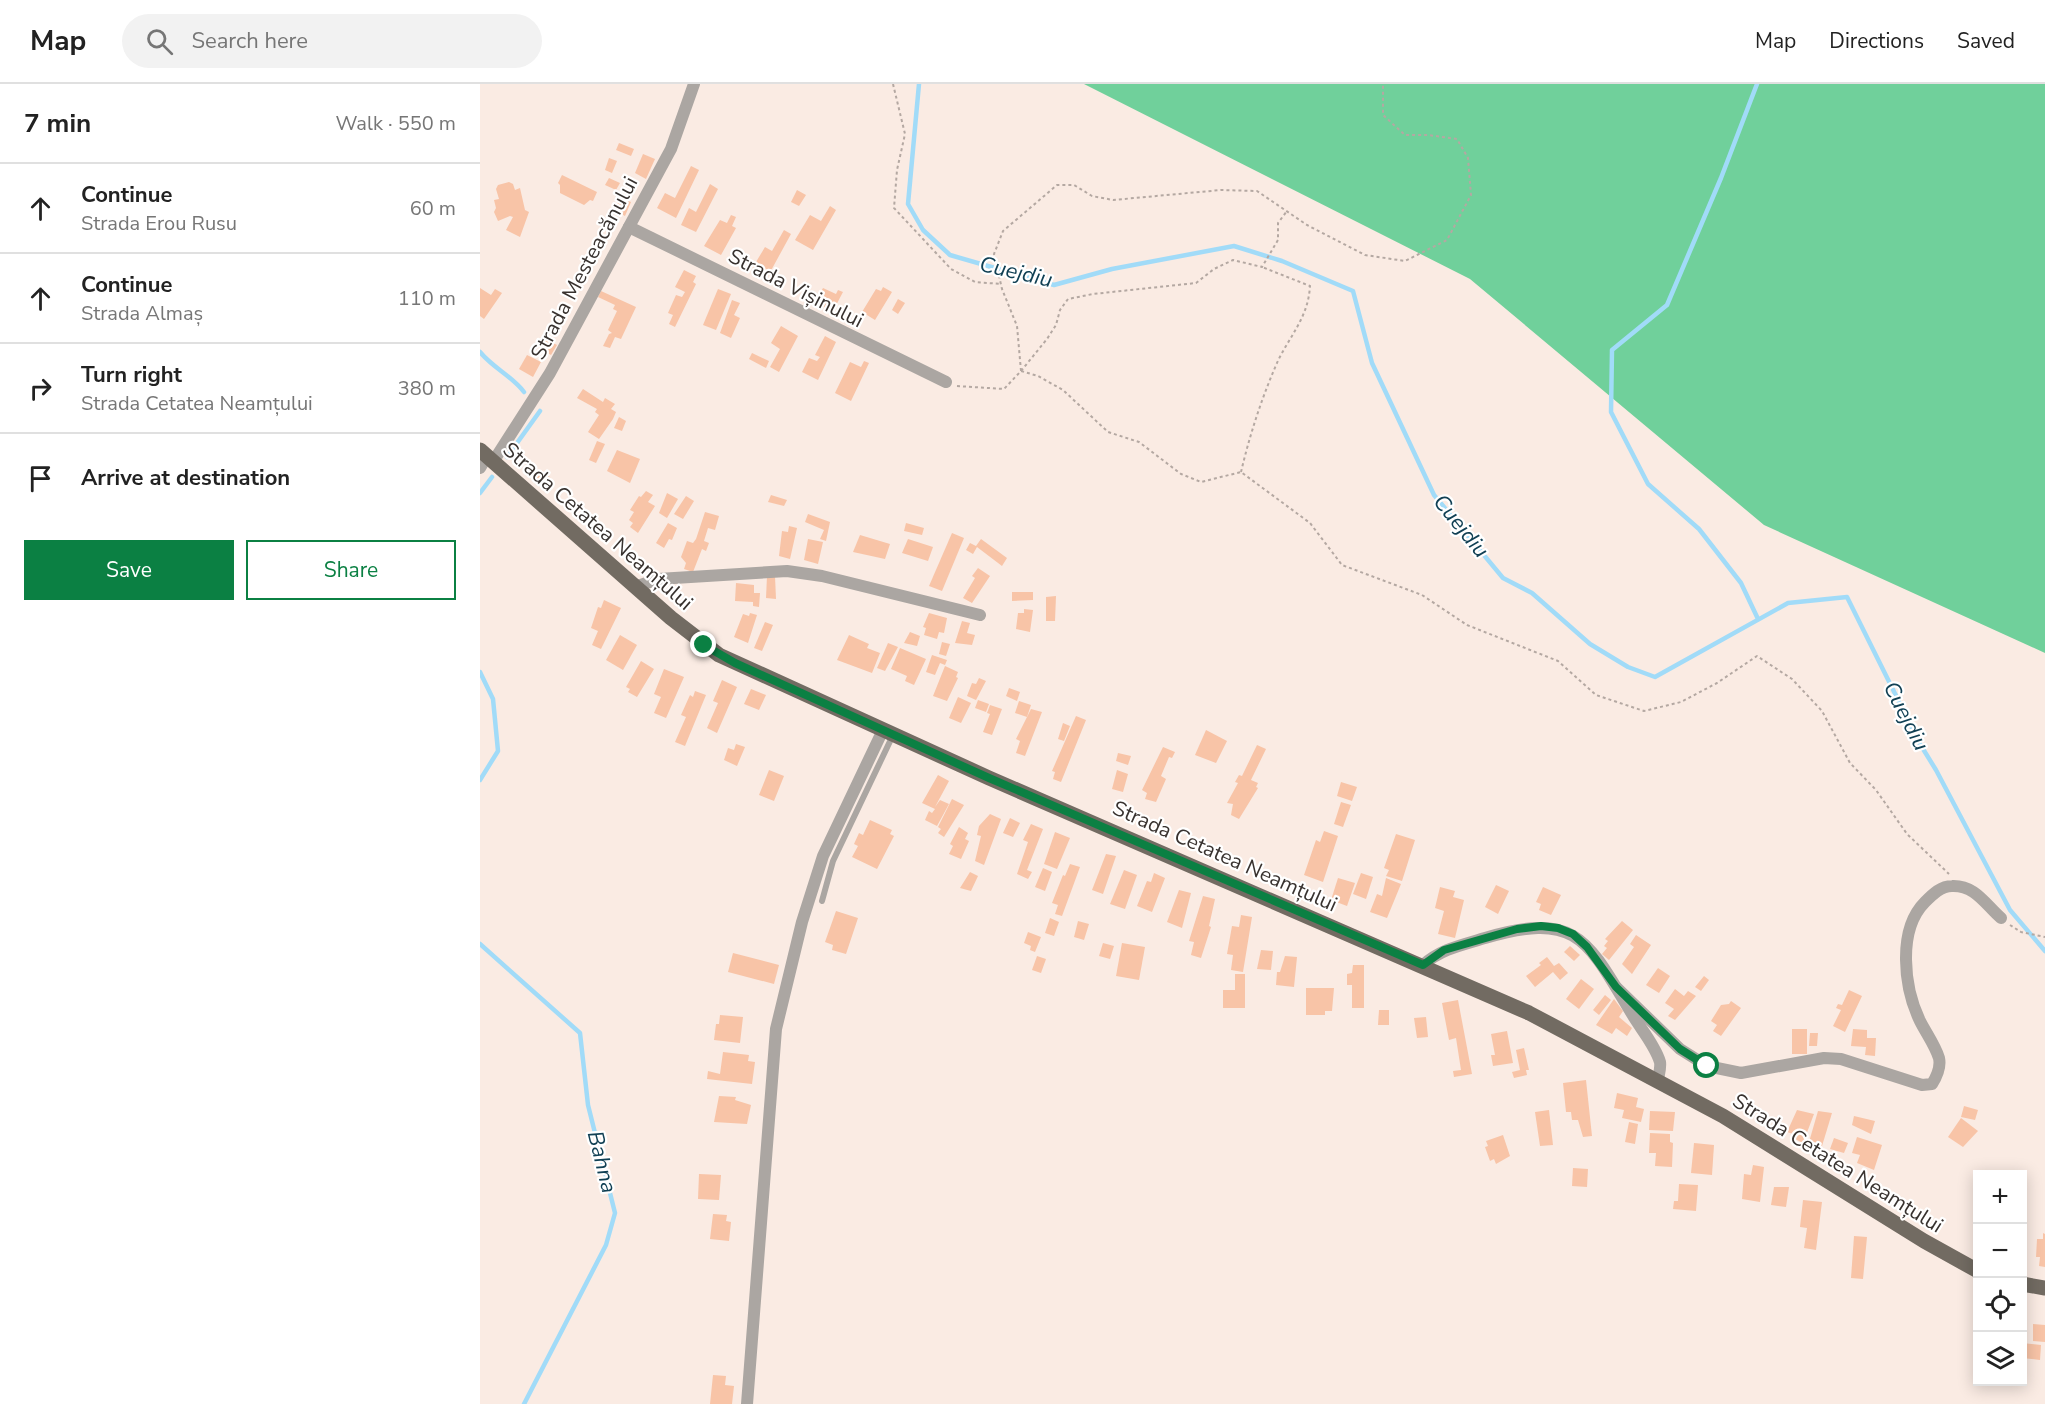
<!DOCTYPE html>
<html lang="en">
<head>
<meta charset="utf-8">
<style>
	:root { --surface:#fff; --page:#f2f2f2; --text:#222; --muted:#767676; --line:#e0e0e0; --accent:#0b8043 }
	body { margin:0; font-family:"Nunito Sans",sans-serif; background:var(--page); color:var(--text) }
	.controls { position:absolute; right:18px; bottom:18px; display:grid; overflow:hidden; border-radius:0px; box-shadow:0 3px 15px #0003 }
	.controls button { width:54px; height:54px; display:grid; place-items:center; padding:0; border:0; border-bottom:2px solid var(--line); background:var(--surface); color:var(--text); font:30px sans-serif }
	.stop { position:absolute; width:18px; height:18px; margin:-14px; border:4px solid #0b8043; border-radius:50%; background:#fff }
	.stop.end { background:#0b8043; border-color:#fff; box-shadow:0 2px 6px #0008 }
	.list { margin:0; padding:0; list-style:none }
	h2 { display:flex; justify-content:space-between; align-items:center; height:78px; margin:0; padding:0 24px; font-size:26px }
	h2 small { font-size:20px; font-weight:400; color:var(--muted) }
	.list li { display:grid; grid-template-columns:39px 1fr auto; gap:18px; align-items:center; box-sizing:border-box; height:90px; padding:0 24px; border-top:2px solid var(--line) }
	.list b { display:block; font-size:22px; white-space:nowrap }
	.list p { margin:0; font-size:20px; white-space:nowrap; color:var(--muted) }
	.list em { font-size:20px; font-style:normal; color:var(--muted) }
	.actions { display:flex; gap:12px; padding:18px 24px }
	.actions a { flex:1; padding:14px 0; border:2px solid var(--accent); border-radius:0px; text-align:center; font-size:21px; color:var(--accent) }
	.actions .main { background:var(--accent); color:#fff }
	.icon { flex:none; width:33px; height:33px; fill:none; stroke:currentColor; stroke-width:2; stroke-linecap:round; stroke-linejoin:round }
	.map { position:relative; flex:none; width:1565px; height:1320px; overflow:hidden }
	header { display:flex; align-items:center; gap:36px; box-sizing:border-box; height:84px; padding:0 30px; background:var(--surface); border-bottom:2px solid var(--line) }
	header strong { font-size:28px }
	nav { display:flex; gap:33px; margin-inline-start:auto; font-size:21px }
	.search { width:420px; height:54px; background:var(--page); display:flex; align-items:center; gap:15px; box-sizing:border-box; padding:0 21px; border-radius:33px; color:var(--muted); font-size:22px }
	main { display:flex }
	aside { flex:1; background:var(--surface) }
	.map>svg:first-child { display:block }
	.forest { fill:#70d09b }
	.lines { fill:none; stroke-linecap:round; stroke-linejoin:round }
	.stream { stroke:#a1dbf8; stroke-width:4.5 }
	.building { fill:#f8c4a7 }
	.path { stroke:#b4a8a2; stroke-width:2; stroke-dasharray:3 3; stroke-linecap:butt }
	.lane { stroke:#aba6a2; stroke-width:6 }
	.street { stroke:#aba6a2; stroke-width:12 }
	.primary { stroke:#726b62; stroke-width:15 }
	.route { stroke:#0b8043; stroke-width:8 }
	.labels { text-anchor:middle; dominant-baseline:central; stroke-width:4.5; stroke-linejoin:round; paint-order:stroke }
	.street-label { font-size:21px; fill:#38322f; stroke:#fff }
	.water-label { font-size:22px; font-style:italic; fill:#114054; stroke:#fff }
</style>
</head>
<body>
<header>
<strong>Map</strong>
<div class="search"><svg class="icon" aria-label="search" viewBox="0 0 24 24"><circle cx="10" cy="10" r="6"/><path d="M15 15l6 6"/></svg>Search here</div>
<nav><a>Map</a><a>Directions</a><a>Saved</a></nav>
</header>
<main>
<aside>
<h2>7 min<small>Walk · 550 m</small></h2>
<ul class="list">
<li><svg class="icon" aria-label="ahead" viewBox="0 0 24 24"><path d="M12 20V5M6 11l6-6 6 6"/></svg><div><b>Continue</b><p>Strada Erou Rusu</p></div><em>60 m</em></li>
<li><svg class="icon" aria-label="ahead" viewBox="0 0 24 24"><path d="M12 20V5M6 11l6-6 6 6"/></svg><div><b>Continue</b><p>Strada Almaș</p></div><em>110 m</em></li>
<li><svg class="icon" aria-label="right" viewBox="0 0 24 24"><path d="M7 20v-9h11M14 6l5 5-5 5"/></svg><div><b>Turn right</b><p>Strada Cetatea Neamțului</p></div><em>380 m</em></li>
<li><svg class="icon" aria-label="arrive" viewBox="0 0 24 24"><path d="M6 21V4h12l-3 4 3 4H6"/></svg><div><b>Arrive at destination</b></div></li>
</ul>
<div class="actions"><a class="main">Save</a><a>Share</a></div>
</aside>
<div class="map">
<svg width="1565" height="1320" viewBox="0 0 1565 1320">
	<rect width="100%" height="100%" fill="#faebe3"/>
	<polygon class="forest" points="604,0 1565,0 1565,569 1284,441 990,195"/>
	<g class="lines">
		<g class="stream">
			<polyline points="439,0 428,120 443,146 470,171 574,201 632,185 754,162 802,177 873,207 892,279 954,411 1023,494 1052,509 1110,560 1148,583 1175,593 1308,519 1367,513 1440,660 1456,686 1530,826 1565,867"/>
			<polyline points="1277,0 1241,94 1187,221 1132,266 1131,328 1168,400 1219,445 1261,499 1278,535"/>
			<path d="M0,268C13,284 32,292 44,308"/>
			<polyline points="27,373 60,327"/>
			<polyline points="0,409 12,393"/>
			<polyline points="0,588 13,615 18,667 0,696"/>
			<polyline points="0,860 100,949 108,1021 135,1129 126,1161 44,1320"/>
		</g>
	</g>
	<g class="building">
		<polygon points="139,59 154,65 151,72 136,66"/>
		<polygon points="163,70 175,75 166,95 155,89"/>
		<polygon points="129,74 137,77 132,89 125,86"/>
		<polygon points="211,82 219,86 196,134 177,124 185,109 195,114"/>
		<polygon points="82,91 117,108 113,117 110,116 104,121 80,109 80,101 78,99"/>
		<polygon points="129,94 140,99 136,106 125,101"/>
		<polygon points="29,98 33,100 35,106 40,104 45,126 49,128 40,153 26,146 33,133 30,132 18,137 14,128 16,124 14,116 19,115 16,105 18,101"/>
		<polygon points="230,100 238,105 216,148 201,141 209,124 216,128"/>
		<polygon points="317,106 326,111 319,122 311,118"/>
		<polygon points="143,108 150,112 148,117 151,118 145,132 134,126"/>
		<polygon points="350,122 356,126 333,166 315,156 330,131 341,137"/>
		<polygon points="251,131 256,133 252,142 256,144 241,171 224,162 240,136 247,139"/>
		<polygon points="304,146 311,150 288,192 273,183 285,163 292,167"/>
		<polygon points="204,186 216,192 213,198 216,200 195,243 189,240 193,231 188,229 196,211 202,213 205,208 195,203"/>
		<polygon points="403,203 412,208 395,236 382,228 396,205 401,207"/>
		<polygon points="0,204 11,211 15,205 22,209 4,235 0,232"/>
		<polygon points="343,204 356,210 358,206 363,208 353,227 335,219"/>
		<polygon points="238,205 251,210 236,246 223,241"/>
		<polygon points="121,207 156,223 141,255 135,253 130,264 123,262 129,250 132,249 128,246 137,227 133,225 135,221 118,213"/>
		<polygon points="418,215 425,219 418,230 412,226"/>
		<polygon points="252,216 260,219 254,231 260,234 251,254 240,249"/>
		<polygon points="301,242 318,252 299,288 290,283 300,265 291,259"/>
		<polygon points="345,252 356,258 338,296 322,288 329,274 337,277 340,273 335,271"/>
		<polygon points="62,253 77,261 71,271 56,263"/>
		<polygon points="272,269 289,277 286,284 269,275"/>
		<polygon points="47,271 61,278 53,293 39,285"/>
		<polygon points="384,277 389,279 371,317 355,309 370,278 381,283"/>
		<polygon points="103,305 123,318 125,314 135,320 131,325 136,328 133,335 119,355 108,348 119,331 115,328 117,325 97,314"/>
		<polygon points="139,333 146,337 142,347 134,344"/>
		<polygon points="117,357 125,360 116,379 109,376"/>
		<polygon points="137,366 160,375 150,399 127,387"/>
		<polygon points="62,386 72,395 66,402 56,393"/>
		<polygon points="166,407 173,411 168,418 175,422 158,449 150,443 153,439 149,436 154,428 150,426 159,412 161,413"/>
		<polygon points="187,409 198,415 187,434 179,429"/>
		<polygon points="291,411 307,416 304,422 288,418"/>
		<polygon points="206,412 214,417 203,435 194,430"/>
		<polygon points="225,428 239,432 235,446 228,444 224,457 229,459 226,467 222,465 213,488 204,485 206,479 201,473 207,457 213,459 216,455"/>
		<polygon points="328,430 350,438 346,457 340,455 344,446 325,438"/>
		<polygon points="188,439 197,444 192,456 189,455 184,464 176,459"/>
		<polygon points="426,439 444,444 442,451 424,447"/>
		<polygon points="309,442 317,444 310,475 299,472 302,447 308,448"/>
		<polygon points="472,449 484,454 462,507 449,502"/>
		<polygon points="380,451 410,460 405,475 373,468"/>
		<polygon points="328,455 343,458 338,480 324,476"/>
		<polygon points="428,455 453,463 448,477 422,469"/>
		<polygon points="501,455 527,474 522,482 497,463 493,470 486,466 490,459 496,462"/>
		<polygon points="498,484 510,492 492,519 483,514 495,494 492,492"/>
		<polygon points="287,492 295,492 296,515 286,514"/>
		<polygon points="256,499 274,501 274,509 280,509 279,523 273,522 273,518 255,517"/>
		<polygon points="532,508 553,508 553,516 532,517"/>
		<polygon points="576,512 575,537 566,537 566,513"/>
		<polygon points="124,516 141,524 121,565 112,561 118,547 111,544 118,523 121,524"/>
		<polygon points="544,525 553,526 550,548 536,545 538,529 544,529"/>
		<polygon points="270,529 277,531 268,559 254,553 263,530 269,532"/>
		<polygon points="449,529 467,534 464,549 459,548 457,555 444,551 446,544 443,543"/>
		<polygon points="482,537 490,539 487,549 495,551 492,561 475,559"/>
		<polygon points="285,538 293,541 282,567 274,564"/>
		<polygon points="430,548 440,552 437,562 424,559"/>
		<polygon points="140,551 157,561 143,586 126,576"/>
		<polygon points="369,551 389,560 387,564 400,569 392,589 357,576"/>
		<polygon points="462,558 470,560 466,572 459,570"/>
		<polygon points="408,559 418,563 405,587 397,584"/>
		<polygon points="420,564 446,575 434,601 425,597 427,592 411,585"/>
		<polygon points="452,571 467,576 465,581 460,579 455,591 446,588"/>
		<polygon points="161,577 174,585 157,613 148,608 150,605 146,603"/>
		<polygon points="465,582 478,588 476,593 478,594 467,617 453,612"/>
		<polygon points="184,585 204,593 186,634 174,629 181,613 174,610"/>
		<polygon points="499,594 506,597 496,616 487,612 492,599 496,600"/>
		<polygon points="242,596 257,603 237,649 227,644 238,619 233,617"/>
		<polygon points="529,604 540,608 537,617 526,612"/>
		<polygon points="271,605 286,611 279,626 264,620"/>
		<polygon points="215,607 226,611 205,662 195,658 206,633 201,631 210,611 213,613"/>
		<polygon points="478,613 491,619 481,639 469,634"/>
		<polygon points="498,616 509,620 506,628 495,624"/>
		<polygon points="539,617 551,621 547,633 535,629"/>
		<polygon points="510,621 522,625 512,651 503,648 510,630 507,629"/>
		<polygon points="551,625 562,628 545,672 536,669 540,657 536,655"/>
		<polygon points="596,632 606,636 581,698 573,695 575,688 572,687"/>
		<polygon points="583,639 590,642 584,657 578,655"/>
		<polygon points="726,646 747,657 736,679 715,671"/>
		<polygon points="256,660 265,663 257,682 244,676 248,664 254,666"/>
		<polygon points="777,661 786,665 771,696 778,699 776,703 778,704 759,735 751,731 753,720 747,719 758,699 755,698 759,691 762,692"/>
		<polygon points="683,663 695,668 692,674 689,673 681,692 686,695 676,718 665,715 667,709 662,706"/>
		<polygon points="638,669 651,672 648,681 636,677"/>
		<polygon points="289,686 304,692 294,717 279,711"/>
		<polygon points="637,686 648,690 643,708 632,705"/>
		<polygon points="458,691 469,697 455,723 460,716 469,720 457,742 445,736 449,727 452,729 455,725 442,719"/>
		<polygon points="861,698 877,703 872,717 857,712"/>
		<polygon points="472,715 484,721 464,753 458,749 461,745 458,743"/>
		<polygon points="861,718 871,721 863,743 854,740"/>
		<polygon points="510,730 521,735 504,781 495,777 501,752 497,751 499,742"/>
		<polygon points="530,734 540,739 533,753 523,749"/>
		<polygon points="390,736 412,746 410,750 414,752 397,785 372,773 378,762 374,760 379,749 383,751"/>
		<polygon points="551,740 563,745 547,786 552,788 548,795 537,790 548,758 543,756"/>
		<polygon points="479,743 488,749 485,755 489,757 481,775 469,770 473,762 470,760"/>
		<polygon points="844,747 858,752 843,798 824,791 836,756 840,758"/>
		<polygon points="575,748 590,754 577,785 564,780"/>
		<polygon points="916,750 935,756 922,797 906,792 909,786 904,784"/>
		<polygon points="626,770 636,772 623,810 612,806"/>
		<polygon points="590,780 600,783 582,832 575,830 578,821 572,819 583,791 585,792"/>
		<polygon points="563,784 572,788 565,807 555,803"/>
		<polygon points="644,786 657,791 645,825 630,820"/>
		<polygon points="490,788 498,792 491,807 480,804"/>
		<polygon points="674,789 685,794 672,828 657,822 667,797 671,798"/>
		<polygon points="881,789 893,793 886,815 873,810"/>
		<polygon points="858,794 875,799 867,822 851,816"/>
		<polygon points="906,794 921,800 907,834 890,828 897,810 902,812"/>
		<polygon points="1016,801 1029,807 1018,830 1005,823"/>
		<polygon points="960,803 975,807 973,813 984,816 975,854 958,850 964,827 955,824"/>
		<polygon points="1063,803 1081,811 1071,831 1059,826 1061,820 1056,818"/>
		<polygon points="699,806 711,809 702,844 687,838"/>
		<polygon points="723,812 735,815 729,842 731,843 721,874 711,871 714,858 709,857"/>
		<polygon points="356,827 378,834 366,870 352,866 353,861 345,858"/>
		<polygon points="761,831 772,833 763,888 751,886 753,871 747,870 752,842 759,843"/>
		<polygon points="570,834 579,838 574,852 565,849"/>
		<polygon points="598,837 609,840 604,856 594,853"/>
		<polygon points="1142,837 1153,846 1129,876 1122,870 1127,864 1124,862 1128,857 1125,855"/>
		<polygon points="548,848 561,853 555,868 550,866 551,862 544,859"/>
		<polygon points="1156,851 1171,861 1152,890 1142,880 1154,863 1150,860"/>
		<polygon points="623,859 634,862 630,875 619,872"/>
		<polygon points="642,859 665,863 659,896 636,892"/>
		<polygon points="1090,862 1100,871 1094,877 1084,868"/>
		<polygon points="781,866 793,867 791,886 777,885"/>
		<polygon points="253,869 299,881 294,900 248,888"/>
		<polygon points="557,872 566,875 561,889 552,886"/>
		<polygon points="805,872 817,873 814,903 796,901 797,888 800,888"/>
		<polygon points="1067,873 1074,882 1079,879 1088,889 1080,896 1073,888 1055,903 1046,892 1061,881 1059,879"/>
		<polygon points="873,881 884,881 884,924 872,924 872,901 867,901 867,890 872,889"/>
		<polygon points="1178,884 1190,892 1179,909 1166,901"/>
		<polygon points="755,890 765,890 765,924 743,924 743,906 755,906"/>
		<polygon points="1224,892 1229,896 1221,907 1215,903"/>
		<polygon points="1101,895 1114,905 1099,925 1086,915"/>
		<polygon points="826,904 854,904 852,927 845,927 845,931 826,931"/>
		<polygon points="1195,905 1204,912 1208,907 1216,912 1195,936 1188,932 1194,925 1185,919"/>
		<polygon points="1369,906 1382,912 1365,948 1353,942 1361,926 1356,924 1358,920 1362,921"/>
		<polygon points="1125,911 1131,916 1119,931 1113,926"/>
		<polygon points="1134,915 1143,927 1139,933 1152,944 1147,952 1136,944 1132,950 1116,941"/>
		<polygon points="978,916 992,990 974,993 973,987 981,986 976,954 969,956 962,919"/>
		<polygon points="1251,917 1261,924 1241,952 1233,947 1237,941 1231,937 1241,921 1249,920"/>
		<polygon points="899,926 909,926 909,941 898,941"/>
		<polygon points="240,931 263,933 260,959 234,956 236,940 239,940"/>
		<polygon points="946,933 948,953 937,954 934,934"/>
		<rect x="1312" y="945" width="15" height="25"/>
		<polygon points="1373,945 1387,946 1387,954 1396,954 1395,972 1385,971 1386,963 1371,962"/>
		<polygon points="1027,947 1033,979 1013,982 1011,971 1015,971 1011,950"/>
		<polygon points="1330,949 1338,949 1337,962 1329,962"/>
		<polygon points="1044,964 1049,986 1046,986 1047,991 1034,994 1032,988 1040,986 1036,966"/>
		<polygon points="243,968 269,971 268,977 275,978 272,1000 227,995 228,987 240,990"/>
		<polygon points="1106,996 1112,1052 1103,1053 1098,1036 1092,1036 1091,1028 1086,1028 1083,999"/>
		<polygon points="1137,1009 1158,1014 1156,1023 1164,1025 1161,1038 1142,1034 1144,1026 1134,1024"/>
		<polygon points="239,1012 256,1013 255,1016 271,1021 267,1040 234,1038"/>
		<polygon points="1484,1022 1498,1026 1495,1036 1481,1033"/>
		<polygon points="1069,1026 1073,1061 1060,1062 1055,1028"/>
		<polygon points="1317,1026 1334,1030 1323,1059 1315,1055 1316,1051 1307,1048"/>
		<polygon points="1170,1027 1195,1028 1193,1047 1169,1046"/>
		<polygon points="1338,1027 1352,1029 1342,1062 1329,1058"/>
		<polygon points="1374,1032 1395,1037 1391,1050 1372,1041"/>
		<polygon points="1481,1034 1498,1047 1483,1063 1468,1053"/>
		<polygon points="1149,1038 1158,1040 1155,1060 1145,1058"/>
		<polygon points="1170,1049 1190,1050 1190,1058 1193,1059 1192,1083 1175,1082 1176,1069 1169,1069"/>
		<polygon points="1023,1051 1030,1072 1016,1080 1014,1075 1010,1077 1005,1063 1008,1062 1006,1057"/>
		<polygon points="1377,1053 1402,1061 1394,1086 1377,1079 1380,1071 1372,1069"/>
		<polygon points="1354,1054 1368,1059 1364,1069 1350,1065"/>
		<polygon points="1214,1059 1234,1061 1232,1091 1211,1089"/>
		<polygon points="1273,1081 1284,1083 1280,1118 1262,1115 1264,1090 1271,1091"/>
		<polygon points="1093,1084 1108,1085 1107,1103 1092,1102"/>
		<polygon points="219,1090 241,1091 239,1116 218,1115"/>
		<polygon points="1199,1100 1218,1101 1216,1127 1193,1125 1194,1117 1198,1117"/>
		<polygon points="1294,1103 1309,1103 1306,1123 1291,1121"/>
		<polygon points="1323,1116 1342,1118 1336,1166 1324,1164 1327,1144 1320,1143"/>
		<polygon points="233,1130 247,1131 246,1137 251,1138 249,1157 230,1155"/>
		<polygon points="1563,1149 1565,1150 1565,1183 1559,1182 1560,1173 1556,1173 1557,1155 1563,1155"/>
		<polygon points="1374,1152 1387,1153 1383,1195 1371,1194"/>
		<polygon points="1553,1240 1565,1241 1565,1258 1553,1257"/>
		<polygon points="1542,1259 1561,1261 1560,1276 1542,1274"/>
		<polygon points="233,1291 246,1292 245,1301 254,1302 252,1320 230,1320"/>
	</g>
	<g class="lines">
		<g class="path">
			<polyline points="413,0 425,50 417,86 414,124 471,185 495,198 521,200"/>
			<polyline points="541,287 537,242 522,205 514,170 523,147 577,101 594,101 612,112 633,116 741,106 777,107 827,141 885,171 925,177 967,156 991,111 988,74 977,55 948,51 925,51 903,31 903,0"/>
			<polyline points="541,287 567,255 576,241 580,226 588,215 613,210 716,199 734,185 753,176 782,183 798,156 798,139 807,127"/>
			<polyline points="477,302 524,305 541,287 558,292 583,306 628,348 659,358 701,390 721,398 761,388 830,439 862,481 942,511 987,541 1078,577 1116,611 1164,627 1201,618 1237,599 1277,572 1312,595 1342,627 1370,679 1396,706 1427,750 1469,790"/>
			<path d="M761,388C769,354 780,319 794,286C806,255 828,237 830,202L782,183"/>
			<polyline points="1530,841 1541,848 1565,853"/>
		</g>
		<polyline class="lane" points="342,817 353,777 413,651"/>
		<g class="street">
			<polyline points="149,143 466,298"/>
			<polyline points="13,378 70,289 191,65 214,0"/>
			<polyline points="0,384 7,372"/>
			<polyline points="155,503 178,495 307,487 342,492 500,531"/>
			<path d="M943,881C961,865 982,861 1005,854C1097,827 1107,855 1152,930C1160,944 1175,961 1180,978C1181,983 1179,990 1178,996"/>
			<path d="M1136,903L1200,965L1227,982L1261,989L1344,974L1361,975L1442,1001L1452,1000C1457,992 1461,983 1459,974C1455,961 1446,949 1440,937C1424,904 1417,846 1445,818C1453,810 1461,802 1472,802C1495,801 1505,820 1521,834"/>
			<polyline points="267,1320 296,945 322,838 343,772 403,646"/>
		</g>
		<g class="primary">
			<polyline points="0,366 191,534 239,571 509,694 1049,929 1243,1032 1444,1157 1498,1187"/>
			<polyline points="1542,1200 1565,1204"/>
		</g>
	</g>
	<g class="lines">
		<polyline class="route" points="224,561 255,579 509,694 943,881 964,866 1037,845 1061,842 1078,844 1093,850 1107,863 1136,903 1200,965 1227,982"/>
	</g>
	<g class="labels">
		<g class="street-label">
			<text transform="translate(104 184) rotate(-62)">Strada Mesteacănului</text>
			<text transform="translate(316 204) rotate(27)">Strada Vișinului</text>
			<text transform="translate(118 442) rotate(41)">Strada Cetatea Neamțului</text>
			<text transform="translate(745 772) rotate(24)">Strada Cetatea Neamțului</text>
			<text transform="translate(1358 1079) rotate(32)">Strada Cetatea Neamțului</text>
		</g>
		<g class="water-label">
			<text transform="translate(536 188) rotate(13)">Cuejdiu</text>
			<text transform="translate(981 442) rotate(51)">Cuejdiu</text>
			<text transform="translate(1426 632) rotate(63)">Cuejdiu</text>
			<text transform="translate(122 1078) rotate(76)">Bahna</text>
		</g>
	</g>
</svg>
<div class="controls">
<button>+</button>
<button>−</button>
<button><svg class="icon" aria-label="locate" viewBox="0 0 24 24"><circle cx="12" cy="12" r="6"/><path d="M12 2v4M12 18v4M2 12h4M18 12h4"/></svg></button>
<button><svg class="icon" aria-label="layers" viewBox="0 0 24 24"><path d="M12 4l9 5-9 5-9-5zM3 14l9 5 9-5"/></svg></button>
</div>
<div class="stop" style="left:1227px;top:982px"></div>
<div class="stop end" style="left:224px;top:561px"></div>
</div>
</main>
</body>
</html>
